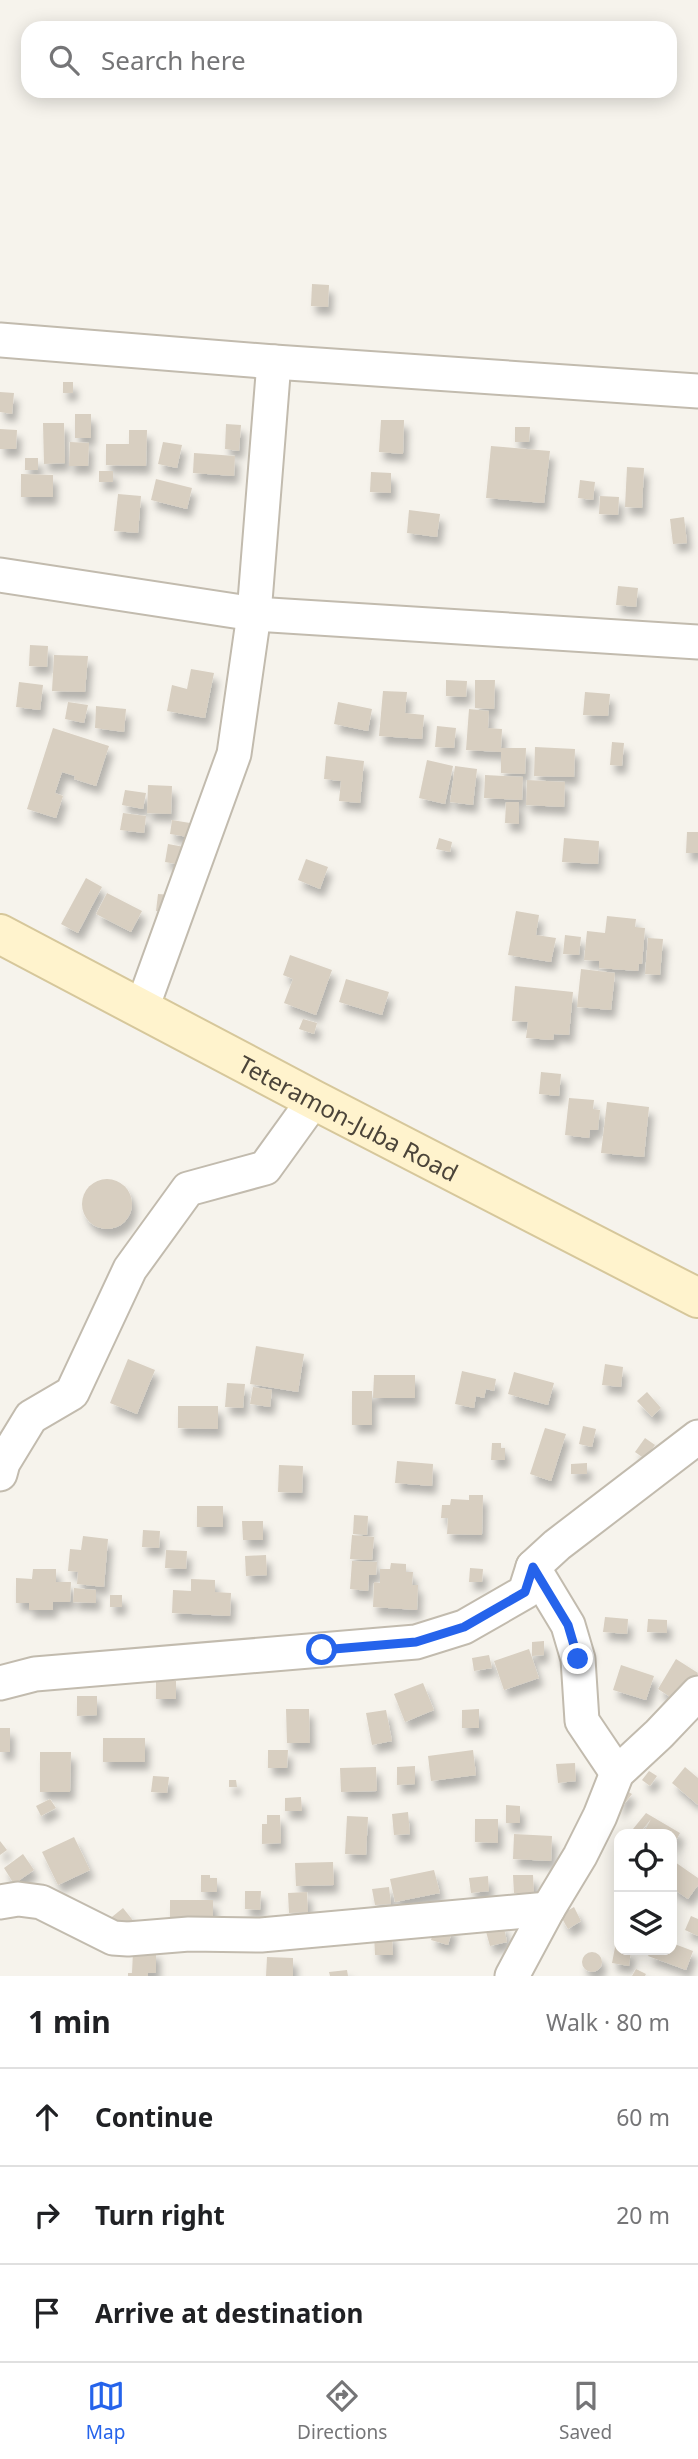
<!DOCTYPE html>
<html lang="en">
<head>
<meta charset="utf-8">
<style>
	:root { --surface:#fff; --page:#f2f2f2; --text:#202124; --muted:#757577; --line:#e0e0e0; --accent:#2563eb }
	body { margin:0; font-family:"Noto Sans",sans-serif; background:var(--page); color:var(--text) }
	.controls { position:absolute; right:21px; bottom:21px; display:grid; overflow:hidden; border-radius:14px; box-shadow:0 4px 18px #0003 }
	.controls button { width:63px; height:63px; display:grid; place-items:center; padding:0; border:0; border-bottom:2px solid var(--line); background:var(--surface); color:var(--text); font:35px sans-serif }
	.stop { position:absolute; width:21px; height:21px; margin:-16px; border:5px solid #2563eb; border-radius:50%; background:#fff }
	.stop.end { background:#2563eb; border-color:#fff; box-shadow:0 2px 7px #0008 }
	.list { margin:0; padding:0; list-style:none }
	h2 { display:flex; justify-content:space-between; align-items:center; height:91px; margin:0; padding:0 28px; font-size:30px }
	h2 small { font-size:23px; font-weight:400; color:var(--muted) }
	.list li { display:grid; grid-template-columns:46px 1fr auto; gap:21px; align-items:center; box-sizing:border-box; height:98px; padding:0 28px; border-top:2px solid var(--line) }
	.list b { display:block; font-size:26px; white-space:nowrap }
	.list em { font-size:23px; font-style:normal; color:var(--muted) }
	.icon { flex:none; width:38px; height:38px; fill:none; stroke:currentColor; stroke-width:2; stroke-linecap:round; stroke-linejoin:round }
	.map { position:relative; flex:none; width:698px; height:1976px; overflow:hidden }
	.search { position:absolute; background:var(--surface); box-shadow:0 4px 18px #0003; left:21px; right:21px; top:21px; height:77px; display:flex; align-items:center; gap:18px; box-sizing:border-box; padding:0 24px; border-radius:21px; color:var(--muted); font-size:26px }
	.sheet { height:385px; background:var(--surface) }
	nav { display:flex; justify-content:space-around; align-items:center; box-sizing:border-box; height:98px; border-top:2px solid var(--line); background:var(--surface); font-size:19px; color:var(--muted) }
	nav a { display:grid; justify-items:center; gap:4px }
	nav .on { color:var(--accent) }
	.map>svg:first-child { display:block }
	.building { fill:#d8cfc1; filter:url(#shadow) }
	.lines { fill:none; stroke-linecap:round; stroke-linejoin:round }
	.street-casing { stroke:#c2bbae; stroke-width:37 }
	.secondary-casing { stroke:#d6c79b; stroke-width:42 }
	.street { stroke:#fff; stroke-width:33 }
	.secondary { stroke:#fff3cd; stroke-width:38 }
	.route { stroke:#2563eb; stroke-width:9 }
	.labels { text-anchor:middle; dominant-baseline:central; stroke-width:6; stroke-linejoin:round; paint-order:stroke }
	.street-label { font-size:24px; fill:#4b4439; stroke:#fff }
</style>
</head>
<body>
<div class="map">
<svg width="698" height="1976" viewBox="0 0 698 1976">
	<defs>
		<filter id="shadow"><feDropShadow dx="4.5" dy="8" stdDeviation="3.5" flood-color="#0004"/></filter>
	</defs>
	<rect width="100%" height="100%" fill="#f6f3ec"/>
	<g class="building">
		<polygon points="312,284 329,285 328,307 311,306"/>
		<rect x="63" y="382" width="10" height="11"/>
		<polygon points="0,392 14,393 12,414 0,412"/>
		<rect x="75" y="414" width="16" height="24"/>
		<polygon points="381,420 404,420 403,454 379,452"/>
		<polygon points="43,423 64,423 65,463 44,464"/>
		<polygon points="226,424 241,425 239,451 225,449"/>
		<polygon points="515,427 530,427 529,442 515,442"/>
		<polygon points="0,429 17,430 16,449 0,449"/>
		<polygon points="129,430 147,430 146,466 106,465 106,444 129,444"/>
		<polygon points="70,442 89,443 88,466 69,466"/>
		<polygon points="163,442 182,445 177,468 158,464"/>
		<polygon points="491,446 550,451 544,503 486,498"/>
		<polygon points="194,453 235,456 234,476 193,473"/>
		<rect x="25" y="458" width="13" height="12"/>
		<polygon points="627,467 644,468 642,508 625,507"/>
		<rect x="99" y="471" width="14" height="11"/>
		<polygon points="371,472 391,473 391,493 370,492"/>
		<polygon points="21,474 53,475 53,497 21,497"/>
		<polygon points="156,479 192,488 187,509 151,500"/>
		<polygon points="580,480 595,482 593,500 578,498"/>
		<polygon points="118,494 141,496 138,533 114,531"/>
		<polygon points="600,496 619,497 618,515 599,514"/>
		<polygon points="409,510 440,514 437,537 407,533"/>
		<polygon points="684,517 687,543 673,544 670,519"/>
		<polygon points="618,586 638,588 636,607 616,605"/>
		<polygon points="30,645 48,646 47,667 29,666"/>
		<polygon points="54,655 88,656 85,692 52,691"/>
		<polygon points="191,669 214,673 205,718 167,711 172,685 187,689"/>
		<polygon points="446,680 467,681 466,697 446,696"/>
		<polygon points="475,680 495,680 494,709 475,708"/>
		<polygon points="19,682 43,685 40,710 16,707"/>
		<polygon points="383,691 407,692 405,713 424,715 422,739 379,736"/>
		<polygon points="585,692 610,694 608,716 583,715"/>
		<polygon points="68,702 88,705 84,723 65,719"/>
		<polygon points="338,702 372,709 368,731 334,724"/>
		<polygon points="96,706 126,709 124,732 95,728"/>
		<polygon points="469,709 489,711 488,728 502,729 501,748 526,748 525,774 501,773 501,752 466,750"/>
		<polygon points="437,726 456,728 454,748 435,747"/>
		<polygon points="53,728 109,746 96,786 74,779 75,776 62,772 55,793 63,796 56,818 27,809"/>
		<polygon points="612,742 624,743 622,766 610,765"/>
		<polygon points="535,747 575,749 574,777 534,776"/>
		<polygon points="326,756 364,761 360,803 339,801 341,781 324,779"/>
		<polygon points="427,760 453,766 445,804 419,798"/>
		<polygon points="455,766 477,769 473,805 450,802"/>
		<polygon points="485,775 523,777 522,800 484,798"/>
		<polygon points="527,780 565,782 564,807 526,805"/>
		<polygon points="148,785 172,786 171,814 147,813"/>
		<polygon points="125,790 146,793 143,809 122,805"/>
		<polygon points="506,802 519,802 519,824 505,823"/>
		<polygon points="123,813 146,816 144,833 120,830"/>
		<polygon points="172,820 190,823 188,837 170,834"/>
		<polygon points="687,832 698,832 698,853 686,853"/>
		<polygon points="439,838 452,842 450,852 436,849"/>
		<polygon points="564,838 599,841 598,864 562,862"/>
		<polygon points="168,844 190,848 188,866 165,862"/>
		<polygon points="306,859 328,867 320,889 298,880"/>
		<polygon points="86,878 102,887 78,933 61,924"/>
		<polygon points="107,893 142,911 131,932 96,914"/>
		<polygon points="158,894 172,895 170,913 156,911"/>
		<polygon points="516,911 539,915 536,935 556,938 551,962 508,955"/>
		<polygon points="607,916 636,919 635,927 645,928 642,964 639,964 638,971 599,968 599,961 584,960 587,931 605,933"/>
		<polygon points="565,935 581,937 579,955 563,954"/>
		<polygon points="648,938 663,939 660,975 645,974"/>
		<polygon points="290,955 332,970 316,1015 284,1003 293,979 283,975"/>
		<polygon points="581,969 615,973 611,1010 577,1007"/>
		<polygon points="346,979 389,992 382,1015 339,1002"/>
		<polygon points="515,986 573,992 569,1035 554,1034 553,1040 526,1038 528,1022 512,1021"/>
		<polygon points="303,1019 317,1023 314,1034 299,1029"/>
		<polygon points="541,1072 561,1074 559,1096 539,1094"/>
		<polygon points="569,1098 594,1100 593,1109 600,1110 598,1130 590,1130 589,1138 565,1135"/>
		<polygon points="607,1102 649,1107 644,1157 601,1153"/>
		<circle cx="107" cy="1204" r="25"/>
		<polygon points="256,1346 304,1354 298,1392 250,1384"/>
		<polygon points="128,1359 155,1370 137,1414 110,1403"/>
		<polygon points="605,1364 623,1367 621,1387 602,1385"/>
		<polygon points="462,1371 496,1379 494,1391 486,1389 484,1398 476,1396 474,1408 455,1404"/>
		<polygon points="514,1372 554,1383 548,1405 508,1394"/>
		<polygon points="374,1375 415,1375 415,1398 373,1398"/>
		<polygon points="227,1383 245,1384 243,1408 225,1407"/>
		<polygon points="253,1387 272,1390 270,1407 250,1404"/>
		<rect x="352" y="1391" width="20" height="34"/>
		<polygon points="647,1392 661,1408 652,1417 637,1401"/>
		<polygon points="178,1406 218,1406 218,1429 178,1428"/>
		<polygon points="583,1426 596,1429 592,1447 579,1444"/>
		<polygon points="545,1428 566,1434 551,1481 530,1474"/>
		<polygon points="645,1438 655,1445 645,1459 635,1452"/>
		<polygon points="492,1443 501,1443 501,1448 505,1448 505,1460 491,1460"/>
		<polygon points="397,1461 433,1464 432,1486 395,1483"/>
		<polygon points="587,1463 587,1474 571,1474 571,1464"/>
		<polygon points="279,1465 303,1466 302,1493 278,1492"/>
		<polygon points="469,1495 483,1495 482,1535 447,1534 448,1518 441,1518 442,1505 450,1505 451,1499 469,1500"/>
		<rect x="197" y="1506" width="26" height="21"/>
		<polygon points="354,1515 368,1516 367,1535 353,1534"/>
		<polygon points="242,1521 263,1521 263,1540 243,1540"/>
		<polygon points="143,1530 160,1531 159,1548 142,1547"/>
		<polygon points="352,1535 374,1537 372,1560 350,1559"/>
		<polygon points="83,1536 108,1539 104,1587 77,1584 78,1572 68,1571 70,1549 81,1550"/>
		<polygon points="166,1550 187,1551 186,1569 165,1568"/>
		<polygon points="266,1555 267,1575 246,1576 245,1556"/>
		<polygon points="352,1561 377,1562 376,1575 369,1575 368,1591 350,1589"/>
		<polygon points="391,1563 406,1564 406,1572 413,1572 412,1585 418,1585 417,1610 373,1607 374,1582 380,1583 380,1569 390,1569"/>
		<polygon points="470,1568 483,1569 482,1582 469,1582"/>
		<polygon points="33,1569 56,1569 56,1582 71,1582 70,1602 53,1602 53,1610 29,1610 29,1603 16,1603 16,1578 32,1579"/>
		<polygon points="191,1579 215,1580 215,1592 231,1593 230,1616 172,1613 173,1590 191,1591"/>
		<polygon points="74,1588 96,1590 96,1603 73,1602"/>
		<rect x="110" y="1595" width="12" height="12"/>
		<polygon points="605,1617 628,1619 627,1634 603,1632"/>
		<polygon points="648,1619 667,1620 667,1633 647,1632"/>
		<polygon points="544,1641 544,1655 532,1656 532,1642"/>
		<polygon points="529,1649 539,1678 504,1690 494,1661"/>
		<polygon points="489,1655 492,1668 474,1671 472,1658"/>
		<polygon points="676,1659 698,1673 681,1704 658,1689"/>
		<polygon points="621,1665 654,1676 646,1700 613,1690"/>
		<polygon points="156,1680 176,1681 176,1699 156,1699"/>
		<polygon points="423,1683 434,1710 405,1722 394,1694"/>
		<polygon points="77,1696 97,1696 97,1715 77,1716"/>
		<polygon points="286,1709 309,1709 310,1743 287,1743"/>
		<polygon points="479,1709 479,1728 462,1728 462,1710"/>
		<polygon points="386,1710 392,1741 372,1745 366,1713"/>
		<rect x="0" y="1728" width="10" height="24"/>
		<rect x="103" y="1738" width="42" height="24"/>
		<polygon points="268,1750 288,1750 287,1768 268,1768"/>
		<polygon points="473,1750 476,1775 431,1781 428,1756"/>
		<polygon points="40,1752 71,1752 70,1792 40,1792"/>
		<polygon points="575,1763 576,1781 558,1783 556,1764"/>
		<polygon points="415,1766 415,1784 397,1785 397,1767"/>
		<polygon points="376,1767 377,1791 341,1792 340,1768"/>
		<polygon points="685,1767 698,1778 698,1805 672,1783"/>
		<polygon points="649,1771 657,1776 650,1786 642,1780"/>
		<polygon points="153,1776 169,1777 167,1793 151,1792"/>
		<polygon points="229,1780 236,1780 237,1787 229,1787"/>
		<polygon points="620,1787 632,1794 618,1812"/>
		<polygon points="301,1797 302,1811 285,1811 285,1798"/>
		<polygon points="50,1799 56,1808 41,1816 36,1806"/>
		<polygon points="506,1805 520,1806 520,1823 506,1823"/>
		<polygon points="408,1812 410,1834 394,1835 392,1814"/>
		<polygon points="646,1813 680,1833 672,1849 672,1834 643,1834 651,1819 639,1834 633,1829"/>
		<polygon points="267,1815 280,1815 281,1843 262,1844 262,1824 267,1824"/>
		<polygon points="347,1816 368,1817 366,1855 345,1854"/>
		<polygon points="475,1819 498,1819 498,1843 475,1842"/>
		<polygon points="514,1834 552,1836 551,1861 513,1859"/>
		<polygon points="74,1837 90,1870 58,1885 42,1852"/>
		<polygon points="0,1841 7,1850 0,1855"/>
		<polygon points="23,1854 34,1870 14,1884 4,1868"/>
		<polygon points="672,1860 698,1878 698,1885 688,1899 672,1888"/>
		<polygon points="333,1862 334,1885 296,1886 295,1863"/>
		<polygon points="434,1870 440,1893 395,1902 390,1879"/>
		<polygon points="201,1875 210,1875 210,1878 217,1878 217,1892 201,1892"/>
		<polygon points="513,1875 533,1875 534,1893 514,1893"/>
		<polygon points="488,1876 489,1891 471,1893 469,1878"/>
		<polygon points="389,1887 391,1904 375,1905 372,1889"/>
		<polygon points="245,1891 261,1891 260,1910 245,1909"/>
		<polygon points="307,1892 308,1912 289,1913 288,1893"/>
		<rect x="170" y="1900" width="43" height="22"/>
		<polygon points="574,1907 581,1921 568,1929 560,1915"/>
		<polygon points="123,1908 135,1923 107,1921"/>
		<polygon points="691,1916 698,1919 698,1936 685,1930"/>
		<polygon points="436,1923 453,1928 448,1945 431,1940"/>
		<polygon points="503,1923 507,1942 490,1946 485,1928"/>
		<polygon points="618,1932 619,1950 631,1950 629,1966 612,1963"/>
		<polygon points="392,1933 393,1955 375,1955 374,1934"/>
		<polygon points="672,1943 693,1951 686,1970 648,1956 651,1950 672,1950"/>
		<polygon points="133,1951 156,1951 156,1973 148,1973 148,1976 128,1976 128,1973 132,1973"/>
		<circle cx="592" cy="1962" r="10"/>
		<polygon points="267,1957 293,1958 293,1976 266,1976"/>
		<polygon points="636,1969 646,1974 645,1976 632,1976"/>
		<polygon points="347,1970 348,1976 330,1976 329,1972"/>
	</g>
	<g class="lines">
		<defs>
			<g id="street">
				<polyline points="0,340 274,362 698,391"/>
				<polyline points="0,575 254,614 698,642"/>
				<polyline points="142,1008 234,754 254,614 274,362"/>
				<polyline points="0,1474 3,1463 31,1417 72,1393 130,1269 188,1189 265,1168 314,1100"/>
				<polyline points="533,1567 568,1625 578,1659 582,1721 617,1773"/>
				<polyline points="0,1683 35,1674 416,1642 464,1627 525,1592 533,1567 557,1545 698,1437"/>
				<polyline points="0,1902 18,1899 41,1902 113,1938 128,1939 189,1934 261,1935 548,1909"/>
				<polyline points="512,1976 548,1909 580,1856 600,1816 617,1773 659,1734 698,1693"/>
			</g>
			<g id="secondary">
				<path id="s1" d="M0,934L314,1100L698,1298"/>
			</g>
		</defs>
		<use href="#street" class="street-casing"/>
		<use href="#secondary" class="secondary-casing"/>
		<use href="#street" class="street"/>
		<use href="#secondary" class="secondary"/>
	</g>
	<g class="lines">
		<polyline class="route" points="322,1650 416,1642 464,1627 525,1592 533,1567 568,1625 578,1659"/>
	</g>
	<g class="labels">
		<g class="street-label">
			<text stroke="none"><textPath href="#s1" startOffset="394">Teteramon-Juba Road</textPath></text>
		</g>
	</g>
</svg>
<div class="controls">
<button><svg class="icon" aria-label="locate" viewBox="0 0 24 24"><circle cx="12" cy="12" r="6"/><path d="M12 2v4M12 18v4M2 12h4M18 12h4"/></svg></button>
<button><svg class="icon" aria-label="layers" viewBox="0 0 24 24"><path d="M12 4l9 5-9 5-9-5zM3 14l9 5 9-5"/></svg></button>
</div>
<div class="stop" style="left:322px;top:1650px"></div>
<div class="stop end" style="left:578px;top:1659px"></div>
<div class="search"><svg class="icon" aria-label="search" viewBox="0 0 24 24"><circle cx="10" cy="10" r="6"/><path d="M15 15l6 6"/></svg>Search here</div>
</div>
<section class="sheet">
<h2>1 min<small>Walk · 80 m</small></h2>
<ul class="list">
<li><svg class="icon" aria-label="ahead" viewBox="0 0 24 24"><path d="M12 20V5M6 11l6-6 6 6"/></svg><div><b>Continue</b></div><em>60 m</em></li>
<li><svg class="icon" aria-label="right" viewBox="0 0 24 24"><path d="M7 20v-9h11M14 6l5 5-5 5"/></svg><div><b>Turn right</b></div><em>20 m</em></li>
<li><svg class="icon" aria-label="arrive" viewBox="0 0 24 24"><path d="M6 21V4h12l-3 4 3 4H6"/></svg><div><b>Arrive at destination</b></div></li>
</ul>
</section>
<nav>
<a class="on"><svg class="icon" aria-label="map" viewBox="0 0 24 24"><path d="M3 6l6-2 6 2 6-2v14l-6 2-6-2-6 2zM9 4v14M15 6v14"/></svg>Map</a>
<a><svg class="icon" aria-label="directions" viewBox="0 0 24 24"><path d="M12 3l9 9-9 9-9-9zM9 14v-3h6M13 9l2 2-2 2"/></svg>Directions</a>
<a><svg class="icon" aria-label="saved" viewBox="0 0 24 24"><path d="M7 4h10v16l-5-4-5 4z"/></svg>Saved</a>
</nav>
</body>
</html>
